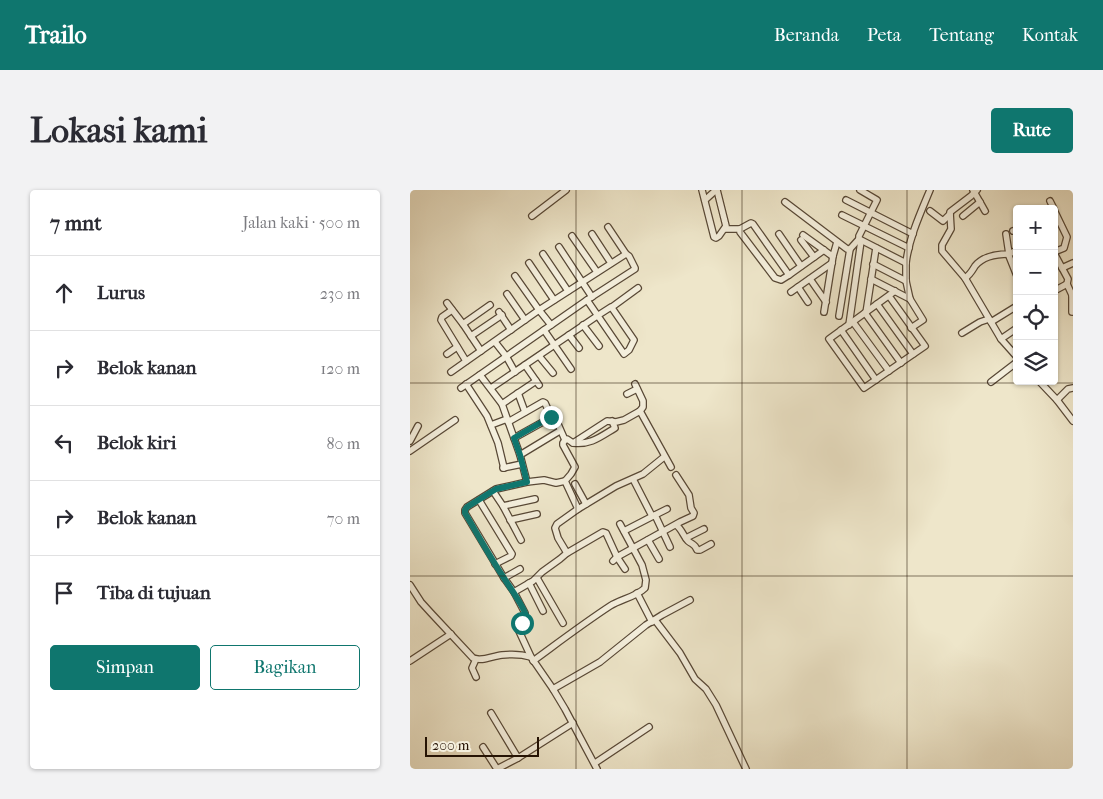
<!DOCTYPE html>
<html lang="id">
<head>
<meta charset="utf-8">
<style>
	:root { --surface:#fff; --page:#f2f2f3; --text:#2b2b33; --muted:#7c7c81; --line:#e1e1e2; --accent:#0f766e }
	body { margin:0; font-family:"IM FELL French Canon",serif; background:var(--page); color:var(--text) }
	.controls { position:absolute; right:15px; top:15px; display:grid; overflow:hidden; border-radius:5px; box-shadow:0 1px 4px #0004 }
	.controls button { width:45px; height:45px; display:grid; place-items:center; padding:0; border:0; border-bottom:1px solid var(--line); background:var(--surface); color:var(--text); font:25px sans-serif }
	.scale { position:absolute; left:15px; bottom:12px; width:114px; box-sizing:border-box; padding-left:5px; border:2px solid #261304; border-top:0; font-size:14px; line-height:18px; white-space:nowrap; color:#261304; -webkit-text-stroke:4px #f4efdd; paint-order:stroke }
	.stop { position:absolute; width:15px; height:15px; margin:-11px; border:4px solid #0f766e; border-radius:50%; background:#fff }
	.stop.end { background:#0f766e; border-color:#fff; box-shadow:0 1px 5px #0008 }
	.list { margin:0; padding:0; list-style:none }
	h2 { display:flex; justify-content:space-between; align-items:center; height:65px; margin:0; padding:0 20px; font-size:21px }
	h2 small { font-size:16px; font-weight:400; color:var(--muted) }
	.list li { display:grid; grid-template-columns:32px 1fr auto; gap:15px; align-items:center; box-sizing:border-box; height:75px; padding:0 20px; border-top:1px solid var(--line) }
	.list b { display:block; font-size:19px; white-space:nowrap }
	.list em { font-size:16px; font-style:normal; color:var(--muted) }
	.actions { display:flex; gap:10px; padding:15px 20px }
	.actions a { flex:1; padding:11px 0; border:1px solid var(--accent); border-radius:5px; text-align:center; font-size:18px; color:var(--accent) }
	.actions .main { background:var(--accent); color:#fff }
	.icon { flex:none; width:28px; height:28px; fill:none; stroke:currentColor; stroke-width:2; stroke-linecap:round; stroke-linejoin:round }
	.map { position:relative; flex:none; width:663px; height:579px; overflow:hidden; border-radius:5px }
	header { display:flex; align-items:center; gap:30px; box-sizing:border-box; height:70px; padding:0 25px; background:var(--accent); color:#fff }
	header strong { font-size:24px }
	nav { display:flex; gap:28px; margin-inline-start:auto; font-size:18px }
	.intro { display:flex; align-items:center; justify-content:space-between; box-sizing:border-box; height:120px; padding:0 30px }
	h1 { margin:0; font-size:35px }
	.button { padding:12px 22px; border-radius:5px; background:var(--accent); color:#fff; font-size:18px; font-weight:700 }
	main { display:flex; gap:30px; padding:0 30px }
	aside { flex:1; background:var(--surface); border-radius:5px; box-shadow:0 1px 4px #0004 }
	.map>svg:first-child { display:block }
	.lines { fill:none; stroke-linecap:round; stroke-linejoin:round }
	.minor-casing { stroke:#584836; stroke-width:8 }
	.minor { stroke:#f4efdd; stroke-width:5.5 }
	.route { stroke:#0f766e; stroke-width:6 }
	.grid { fill:none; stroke:#261304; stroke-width:1; stroke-opacity:0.55 }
</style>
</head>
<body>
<header>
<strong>Trailo</strong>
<nav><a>Beranda</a><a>Peta</a><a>Tentang</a><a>Kontak</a></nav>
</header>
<div class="intro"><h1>Lokasi kami</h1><a class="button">Rute</a></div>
<main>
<aside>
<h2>7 mnt<small>Jalan kaki · 500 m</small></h2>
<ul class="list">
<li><svg class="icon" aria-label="ahead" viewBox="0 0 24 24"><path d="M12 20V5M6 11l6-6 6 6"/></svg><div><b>Lurus</b></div><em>230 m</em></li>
<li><svg class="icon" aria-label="right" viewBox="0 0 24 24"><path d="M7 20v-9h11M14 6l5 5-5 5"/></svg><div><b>Belok kanan</b></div><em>120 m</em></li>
<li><svg class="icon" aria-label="left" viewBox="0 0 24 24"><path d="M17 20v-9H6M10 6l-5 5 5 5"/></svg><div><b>Belok kiri</b></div><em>80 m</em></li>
<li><svg class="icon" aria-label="right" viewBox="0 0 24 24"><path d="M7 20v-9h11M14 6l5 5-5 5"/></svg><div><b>Belok kanan</b></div><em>70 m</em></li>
<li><svg class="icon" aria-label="arrive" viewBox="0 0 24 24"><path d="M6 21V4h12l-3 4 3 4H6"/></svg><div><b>Tiba di tujuan</b></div></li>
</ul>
<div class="actions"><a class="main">Simpan</a><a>Bagikan</a></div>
</aside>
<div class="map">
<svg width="663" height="579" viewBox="0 0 663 579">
	<rect width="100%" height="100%" fill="#eee6ca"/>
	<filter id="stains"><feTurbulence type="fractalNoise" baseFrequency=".004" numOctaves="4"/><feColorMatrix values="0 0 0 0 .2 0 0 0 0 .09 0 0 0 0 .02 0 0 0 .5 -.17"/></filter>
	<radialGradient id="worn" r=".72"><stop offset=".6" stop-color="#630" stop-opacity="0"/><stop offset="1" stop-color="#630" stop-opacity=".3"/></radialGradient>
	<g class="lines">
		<defs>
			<g id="minor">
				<polyline points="292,0 304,47 306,48 309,46 316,36 307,0"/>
				<path d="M450,0L467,10L449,46V49L496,73C499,48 510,24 520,0"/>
				<polyline points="563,0 575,21"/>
				<polyline points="567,0 561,6 540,22 541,39 532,55 532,61 555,88 591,149 607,167"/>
				<polyline points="295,10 306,0"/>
				<polyline points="436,10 503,44"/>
				<polyline points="640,11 644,19"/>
				<polyline points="375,12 437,59 440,59 449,49"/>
				<polyline points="644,20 657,47 654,58 644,62"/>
				<polyline points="520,21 533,31 540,24"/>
				<polyline points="432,25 499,58"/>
				<polyline points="122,26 156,0"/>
				<polyline points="553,26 570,12"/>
				<polygon points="341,33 343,34 379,85 371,90 365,88 330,42 330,39"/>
				<polyline points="198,37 216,64"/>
				<polyline points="315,39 330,39"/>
				<polyline points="603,41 607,40"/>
				<polyline points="182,44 201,73"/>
				<polyline points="369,44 391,76"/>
				<polyline points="393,45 422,66 423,66 427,52"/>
				<polyline points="162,46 187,82"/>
				<polyline points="391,50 404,67"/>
				<polyline points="149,57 182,107"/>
				<polyline points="607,60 599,64 599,66 607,86"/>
				<polyline points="644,63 658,89 657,94 663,107"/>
				<polyline points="133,64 158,101"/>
				<polyline points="119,73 144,110"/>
				<polyline points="496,73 496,91 500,109 513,130 501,138"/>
				<polyline points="463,74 496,91"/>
				<polyline points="652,78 663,73"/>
				<polyline points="379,85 414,60"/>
				<polyline points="105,86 129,120 141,135"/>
				<path d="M555,88C560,85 562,81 565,76C573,66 587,64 599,64L596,44"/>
				<polyline points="400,89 416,112"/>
				<polyline points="461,89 500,109"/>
				<polyline points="388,97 398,112"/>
				<polyline points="644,101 657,94"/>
				<polyline points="381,102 422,73"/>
				<polyline points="97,104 115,130"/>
				<path d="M479,106L515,156L454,198L419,149C441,133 463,117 485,101"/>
				<polyline points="37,113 53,134 71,161"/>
				<polyline points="467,114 503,164"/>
				<polyline points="202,117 228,98"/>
				<polyline points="42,120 32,127 31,130 56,171"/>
				<polyline points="89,122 101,140"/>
				<polyline points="414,122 423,66"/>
				<polyline points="662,122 662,106"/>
				<polyline points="455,123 491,173"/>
				<polyline points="456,123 466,58"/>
				<polyline points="429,126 440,59"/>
				<polyline points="443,132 479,181"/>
				<polyline points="581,132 607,116"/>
				<polyline points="53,134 80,115"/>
				<polyline points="173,135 189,156"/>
				<polyline points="439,135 451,51"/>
				<polyline points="134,140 161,179"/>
				<polyline points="431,140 466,190"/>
				<polyline points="552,143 570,132 579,129"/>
				<polyline points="159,145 169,158"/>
				<polyline points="61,146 92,125"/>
				<polyline points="591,149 607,138"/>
				<polyline points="85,152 96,166 105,182"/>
				<polyline points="37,164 47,157"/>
				<polyline points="129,166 143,183"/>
				<polyline points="115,175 129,195"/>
				<polyline points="41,182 129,120 216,64 219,66 225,78 225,79 177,110 51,198"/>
				<polyline points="70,185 92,214 110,265 117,292 86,299 57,317 55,320 55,323 94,388 104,402 115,423 115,428 110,437 109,441 121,467"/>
				<polyline points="629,191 647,210 663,231"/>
				<polyline points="581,192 607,172"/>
				<polyline points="56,194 77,226 88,253 94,278"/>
				<polyline points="81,198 187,126 201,117 202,118 224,150 219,160 214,164 177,110"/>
				<polyline points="108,203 115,222"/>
				<polyline points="217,204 227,199"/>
				<polyline points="647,210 658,199 663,198"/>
				<polyline points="92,214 126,191"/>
				<polyline points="230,221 261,277"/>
				<polyline points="144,225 155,250 157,249 163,253 197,231 206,232 214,230 230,221 233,217 233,211 225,194"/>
				<polyline points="98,232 133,212 135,213 141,226 140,228 104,248"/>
				<polyline points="81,235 97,229"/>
				<polyline points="155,250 153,253 153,255 165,277 161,284 155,291 168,319"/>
				<polyline points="0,251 8,236"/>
				<path d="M163,253C181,255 190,247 205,238L202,231"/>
				<polyline points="0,261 45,230"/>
				<polyline points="110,265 148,242"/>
				<polyline points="93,278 112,274"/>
				<polyline points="223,289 242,326"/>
				<polyline points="117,292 134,290 146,293 155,291"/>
				<polyline points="165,294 176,314"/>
				<polyline points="83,301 93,316 111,350"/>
				<polyline points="69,310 102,364 101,366 85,374"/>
				<polyline points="93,316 125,309"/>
				<polyline points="245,325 257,319"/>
				<polyline points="100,330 127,324"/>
				<path d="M266,335C272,339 273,346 278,351C283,355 285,354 287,360H290L301,354"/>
				<polyline points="214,341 245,325 260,357"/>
				<polyline points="276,348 294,339"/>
				<polyline points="238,350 249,369"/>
				<polyline points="157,363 148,348 145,338 147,334 168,319 206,296 233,284 254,267"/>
				<polyline points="203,371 207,367 215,379"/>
				<polyline points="94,388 110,379"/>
				<polyline points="127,388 153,433"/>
				<polyline points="119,393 133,421"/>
				<path d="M0,395L11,412L21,423L63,468C72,472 82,466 92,465C102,464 111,464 121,467L143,499L155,519L187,579"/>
				<polyline points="104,402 123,391 132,382 150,369 157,363 193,342 196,343 207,367 270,332 283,326 284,323 281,318 279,305 266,285"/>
				<polyline points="227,403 242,432"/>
				<polyline points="245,430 270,463 285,489 296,499 306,515 336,579"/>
				<polyline points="0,471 41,444"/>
				<path d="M123,471C149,452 174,433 200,416C211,409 226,407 235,398L236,390L232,375L210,334"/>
				<polyline points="66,487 62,478 66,469"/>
				<polyline points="143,499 190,472 236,435 252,425 280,410"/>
				<polyline points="81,523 108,568"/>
				<polyline points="73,557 87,579 108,568 163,533"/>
				<polyline points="185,573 239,537"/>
			</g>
		</defs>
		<use href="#minor" class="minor-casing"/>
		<use href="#minor" class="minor"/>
	</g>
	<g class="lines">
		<path class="route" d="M112,433C114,430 116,429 116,426C115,418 98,395 94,388C80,367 68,345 55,323V320L57,317L86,299L117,292L110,265L104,248L141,227"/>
	</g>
	<path class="grid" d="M166,0V579M332,0V579M497,0V579M0,193H663M0,386H663"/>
	<rect width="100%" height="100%" filter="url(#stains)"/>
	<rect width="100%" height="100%" fill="url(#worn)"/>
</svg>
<div class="controls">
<button>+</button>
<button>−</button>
<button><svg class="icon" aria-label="locate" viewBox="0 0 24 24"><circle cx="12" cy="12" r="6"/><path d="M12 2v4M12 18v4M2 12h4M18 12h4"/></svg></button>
<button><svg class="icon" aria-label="layers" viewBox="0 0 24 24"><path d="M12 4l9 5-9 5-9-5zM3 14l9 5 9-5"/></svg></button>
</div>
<div class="scale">200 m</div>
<div class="stop" style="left:112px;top:433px"></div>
<div class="stop end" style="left:141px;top:227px"></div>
</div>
</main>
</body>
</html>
